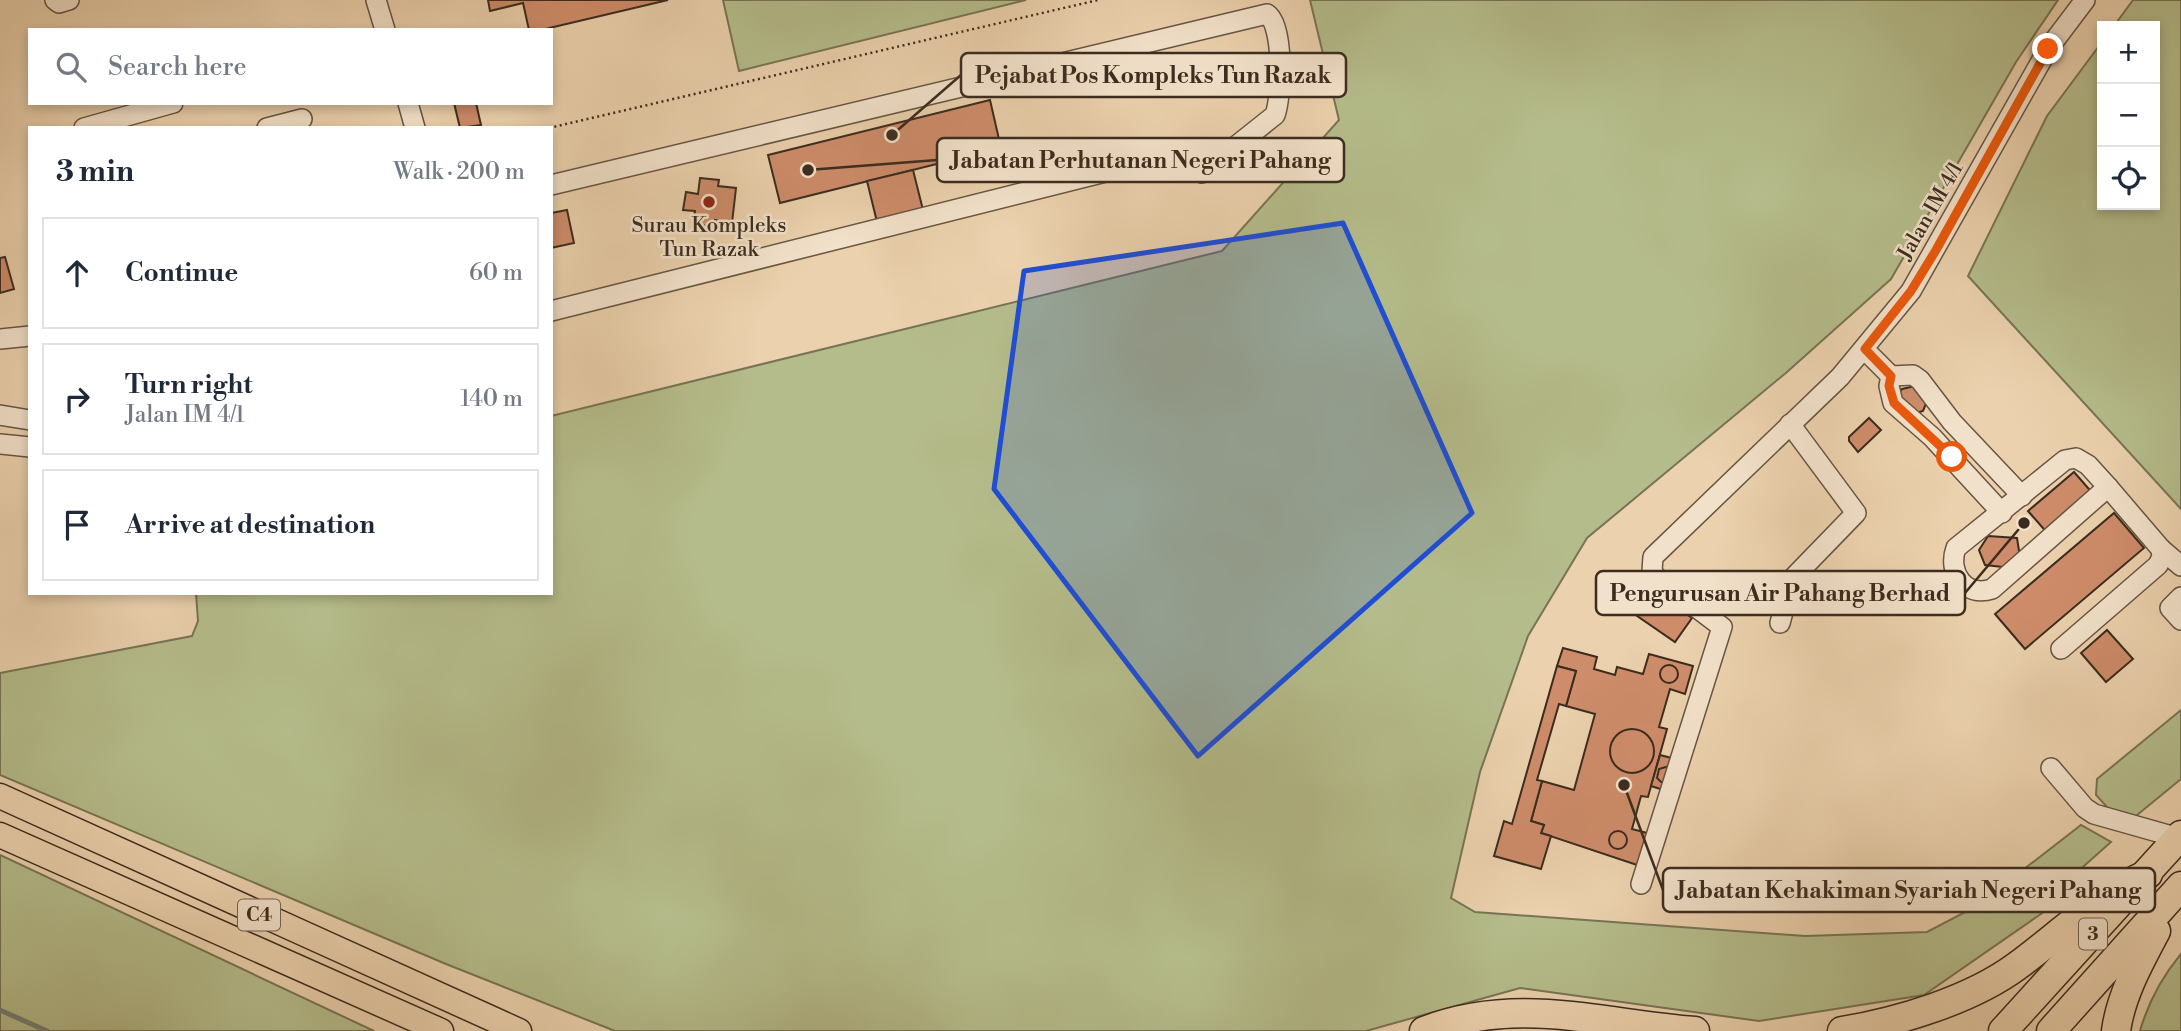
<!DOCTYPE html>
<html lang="en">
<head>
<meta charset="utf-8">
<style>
	:root { --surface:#fff; --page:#f6f6f7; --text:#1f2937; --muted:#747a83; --line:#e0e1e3 }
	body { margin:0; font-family:"Libre Bodoni",serif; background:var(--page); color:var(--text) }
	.controls { position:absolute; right:21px; top:21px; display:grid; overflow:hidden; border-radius:0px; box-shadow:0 4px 10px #0003 }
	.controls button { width:63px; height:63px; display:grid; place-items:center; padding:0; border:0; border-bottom:2px solid var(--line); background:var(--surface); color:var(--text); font:35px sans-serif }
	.stop { position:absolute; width:21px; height:21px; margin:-16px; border:5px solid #ea580c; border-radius:50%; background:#fff }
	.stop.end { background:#ea580c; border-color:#fff; box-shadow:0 2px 7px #0008 }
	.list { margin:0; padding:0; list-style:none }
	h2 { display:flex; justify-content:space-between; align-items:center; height:91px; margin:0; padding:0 28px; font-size:30px }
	h2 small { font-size:23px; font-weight:400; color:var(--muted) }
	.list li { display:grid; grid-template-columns:46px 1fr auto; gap:21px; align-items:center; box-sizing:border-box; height:112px; margin:0 14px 14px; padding:0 14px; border:2px solid var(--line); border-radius:0px }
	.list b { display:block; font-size:26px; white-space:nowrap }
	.list p { margin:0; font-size:23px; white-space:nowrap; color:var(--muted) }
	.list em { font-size:23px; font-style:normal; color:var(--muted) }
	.icon { flex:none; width:38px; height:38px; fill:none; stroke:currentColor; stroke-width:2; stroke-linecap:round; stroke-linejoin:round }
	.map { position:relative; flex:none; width:2181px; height:1031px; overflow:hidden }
	.search { position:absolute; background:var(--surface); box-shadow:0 4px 10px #0003; left:28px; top:28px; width:525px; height:77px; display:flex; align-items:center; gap:18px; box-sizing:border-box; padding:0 24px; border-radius:0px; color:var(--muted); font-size:26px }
	.panel { position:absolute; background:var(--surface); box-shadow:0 4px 10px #0003; left:28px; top:126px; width:525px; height:469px; border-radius:0px }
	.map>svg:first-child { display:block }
	.green { fill:#b5bc8b; stroke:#787455; stroke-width:2 }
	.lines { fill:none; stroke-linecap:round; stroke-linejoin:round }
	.stream { stroke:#737f74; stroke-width:5 }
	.building { fill:#ce8c6a; stroke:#3b2c1f; stroke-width:2 }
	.minor-casing { stroke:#675542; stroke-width:22 }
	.major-casing { stroke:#3b2c1f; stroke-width:27 }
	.highway-casing { stroke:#3b2c1f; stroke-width:31 }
	.path { stroke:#3b2c1f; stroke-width:2.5; stroke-dasharray:2 3.5; stroke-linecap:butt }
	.minor { stroke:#f2e1ca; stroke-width:19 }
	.major { stroke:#ebd1ad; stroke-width:24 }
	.highway { stroke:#ebd1ad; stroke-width:28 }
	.route { stroke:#ea580c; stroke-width:9 }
	.marked { fill:#1d4ed8; fill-opacity:0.2; stroke:#1d4ed8; stroke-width:5; stroke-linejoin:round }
	.poi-dot { fill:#8f2418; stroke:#f2e1ca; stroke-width:2.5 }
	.labels { text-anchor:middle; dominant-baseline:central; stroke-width:5; stroke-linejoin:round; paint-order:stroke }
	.shield { fill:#f2e1ca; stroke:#726252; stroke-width:2 }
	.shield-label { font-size:19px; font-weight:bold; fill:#3b2c1f }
	.street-label { font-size:21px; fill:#3b2c1f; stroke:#f2e1ca }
	.poi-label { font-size:21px; fill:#3b2c1f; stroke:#f2e1ca }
	.leader { fill:none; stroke:#3b2c1f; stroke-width:2.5 }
	.callout-dot { fill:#3b2c1f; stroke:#f2e1ca; stroke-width:2.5 }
	.callout { fill:#f2e1ca; stroke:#3b2c1f; stroke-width:2.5 }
	.callout-label { font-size:23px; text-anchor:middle; font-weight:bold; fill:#3b2c1f }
</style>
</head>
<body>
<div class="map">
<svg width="2181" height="1031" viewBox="0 0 2181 1031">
	<rect width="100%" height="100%" fill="#ebd1ad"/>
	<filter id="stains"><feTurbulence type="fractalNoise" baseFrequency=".00286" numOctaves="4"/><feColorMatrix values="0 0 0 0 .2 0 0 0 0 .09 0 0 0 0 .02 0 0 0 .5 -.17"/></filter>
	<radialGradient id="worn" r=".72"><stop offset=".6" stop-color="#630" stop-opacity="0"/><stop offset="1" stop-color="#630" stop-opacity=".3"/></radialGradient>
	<g class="green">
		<polygon points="723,0 1026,0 739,71"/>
		<polygon points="1310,0 2058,0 2016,62 1891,279 1787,372 1587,538 1528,636 1480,772 1451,898 1475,912 1805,936 1927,932 1975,907 2081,825 2111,842 2084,866 2048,909 1924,995 1759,1021 1520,988 1366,1031 615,1031 446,964 0,775 0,673 192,636 198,621 196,593 551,593 551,416 1222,251 1339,120"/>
		<polygon points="2133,0 2181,0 2181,509 1968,276 2047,116 2102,42 2102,205 2155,205 2155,26 2114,26"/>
		<polygon points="2181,710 2181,779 2131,820 2116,817 2096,795 2097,779"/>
		<polygon points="0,855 374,1031 0,1031"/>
		<path d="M2181,954V1031H2140C2148,1003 2162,977 2181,954Z"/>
	</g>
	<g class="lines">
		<polyline class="stream" points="0,1010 47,1031"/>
	</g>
	<g class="building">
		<polygon points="488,0 668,0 541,30 529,30 523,3 490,11"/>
		<polygon points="990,100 1001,148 780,203 768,155"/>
		<polygon points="454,103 476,103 481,125 460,128"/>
		<polygon points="913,170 924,214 878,226 867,181"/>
		<polygon points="700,178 719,180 718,186 736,188 732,223 715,220 715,227 693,224 695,211 683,210 686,192 698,194"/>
		<polygon points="567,210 574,243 551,248 551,213"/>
		<polygon points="5,257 14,289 0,293 0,258"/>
		<polygon points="1915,386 1928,399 1923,411 1916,413 1898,394 1902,389"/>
		<polygon points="1869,418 1881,430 1858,452 1849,441 1849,437"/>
		<polygon points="2074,472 2095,496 2049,535 2028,511"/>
		<polygon points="2114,513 2144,548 2025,649 1995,614"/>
		<polygon points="1988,536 2017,538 2020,557 2012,568 1985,565 1979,550"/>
		<polygon points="1631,575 1692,618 1675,642 1614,600"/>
		<polygon points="2107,630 2133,659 2106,682 2081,653"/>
		<polygon points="1563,648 1597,657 1594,669 1615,675 1617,667 1643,674 1649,654 1693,666 1685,694 1670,689 1659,727 1667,729 1648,797 1641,796 1632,829 1647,833 1637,865 1541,833 1544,825 1531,821 1542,781 1574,790 1595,714 1566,706 1576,671 1557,666"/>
		<circle cx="1669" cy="674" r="9"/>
		<polygon points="1557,666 1576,671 1566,706 1559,704 1537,780 1542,781 1531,821 1544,825 1541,833 1551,836 1541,869 1494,856 1504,821 1512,824"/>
		<circle cx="1632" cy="751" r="22"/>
		<polygon points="1660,755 1683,761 1673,793 1651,786"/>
		<polygon points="1669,766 1664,783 1661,782 1657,778 1659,769"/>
		<circle cx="1618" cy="840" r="9"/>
	</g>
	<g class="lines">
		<defs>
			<g id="minor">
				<polyline points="55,0 59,3 69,0"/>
				<polyline points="376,0 385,30"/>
				<polyline points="408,103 415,128"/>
				<polyline points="84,128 173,103"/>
				<polyline points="267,128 302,119"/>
				<path d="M551,185L1267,14C1284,25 1282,96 1275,115L1202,173C1195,156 1187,154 1169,156L551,311"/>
				<polyline points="0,339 30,336"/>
				<polyline points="1865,350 1891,376 1913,375 1920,380 1952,422 2022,496"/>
				<polyline points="1891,376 1889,386 1893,403 1932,437 2002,513"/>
				<polyline points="0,415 30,420"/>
				<polyline points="0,444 30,447"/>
				<path d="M2076,458L2088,465L2108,487L1992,589C1965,598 1947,572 1956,548L2065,460Z"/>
				<polyline points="2161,549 2181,566"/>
				<polyline points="2181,597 2170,608 2181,620"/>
				<polyline points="1780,623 1792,579 1856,513 1790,424"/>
				<polyline points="2061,649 2158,565 2162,557 2161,549 2108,487"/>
				<polyline points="2051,768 2085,808 2094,814 2179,838"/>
				<polyline points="1641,884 1722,627 1656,577 1652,571 1653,557 1840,377 1911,291 2048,49 2085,0"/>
			</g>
			<g id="major">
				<polyline points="0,796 519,1031"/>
				<polyline points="0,835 441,1031"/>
			</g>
			<g id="highway">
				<path d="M1424,1031C1518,995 1601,1024 1695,1031"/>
				<path d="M1842,1031C1898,1022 1971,1000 2017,966C2057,937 2102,893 2148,874"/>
				<polyline points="2003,1031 2181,835"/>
				<polyline points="2051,1031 2181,886"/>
				<path d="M2116,1031C2121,995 2139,963 2156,931"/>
			</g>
		</defs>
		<use href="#minor" class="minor-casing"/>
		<use href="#major" class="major-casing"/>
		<use href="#highway" class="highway-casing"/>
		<polyline class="path" points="549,128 1098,0"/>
		<use href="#minor" class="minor"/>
		<use href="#major" class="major"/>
		<use href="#highway" class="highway"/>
	</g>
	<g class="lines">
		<polyline class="route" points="1952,457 1894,403 1889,386 1891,376 1865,349 1911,291 1936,250 2048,49"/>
	</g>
	<path class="marked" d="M1343,223L1472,513L1198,756L994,489L1024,271Z"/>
	<circle class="poi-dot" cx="709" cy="202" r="7"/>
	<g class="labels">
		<g class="shield">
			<rect x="238" y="899.5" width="42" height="31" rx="5"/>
			<rect x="2079" y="918.5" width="28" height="31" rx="5"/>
		</g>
		<g class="shield-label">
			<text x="259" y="915">C4</text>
			<text x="2093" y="934">3</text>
		</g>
		<g class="street-label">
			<text transform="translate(1931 211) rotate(-60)">Jalan IM 4/1</text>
		</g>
		<g class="poi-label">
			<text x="709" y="226">Surau Kompleks<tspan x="709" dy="24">Tun Razak</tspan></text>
		</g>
	</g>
	<path class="leader" d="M892 135L961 75M808 170L937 160M2024 523L1965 593M1624 785L1663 890"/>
	<g class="callout-dot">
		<circle cx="892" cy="135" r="7"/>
		<circle cx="808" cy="170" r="7"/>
		<circle cx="2024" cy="523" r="7"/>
		<circle cx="1624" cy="785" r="7"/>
	</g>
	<g class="callout">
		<rect x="961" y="53" width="385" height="44" rx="7"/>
		<rect x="937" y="138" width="407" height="44" rx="7"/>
		<rect x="1596" y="571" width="369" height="44" rx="7"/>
		<rect x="1663" y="868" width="492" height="44" rx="7"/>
	</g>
	<g class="callout-label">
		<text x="1153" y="83">Pejabat Pos Kompleks Tun Razak</text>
		<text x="1141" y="168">Jabatan Perhutanan Negeri Pahang</text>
		<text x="1780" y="601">Pengurusan Air Pahang Berhad</text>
		<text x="1909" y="898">Jabatan Kehakiman Syariah Negeri Pahang</text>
	</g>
	<rect width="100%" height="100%" filter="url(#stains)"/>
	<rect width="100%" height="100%" fill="url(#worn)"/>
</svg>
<div class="controls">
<button>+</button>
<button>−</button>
<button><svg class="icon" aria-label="locate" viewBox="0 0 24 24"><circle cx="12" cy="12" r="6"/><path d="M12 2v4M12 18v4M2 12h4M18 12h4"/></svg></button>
</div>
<div class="stop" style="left:1952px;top:457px"></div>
<div class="stop end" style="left:2048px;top:49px"></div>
<div class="search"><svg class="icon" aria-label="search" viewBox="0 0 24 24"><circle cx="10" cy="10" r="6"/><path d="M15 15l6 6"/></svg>Search here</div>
<section class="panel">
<h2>3 min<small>Walk · 200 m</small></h2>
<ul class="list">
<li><svg class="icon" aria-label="ahead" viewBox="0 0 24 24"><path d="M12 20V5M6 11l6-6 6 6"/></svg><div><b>Continue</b></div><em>60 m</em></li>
<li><svg class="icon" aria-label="right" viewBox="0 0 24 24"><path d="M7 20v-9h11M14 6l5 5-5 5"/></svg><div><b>Turn right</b><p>Jalan IM 4/1</p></div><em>140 m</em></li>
<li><svg class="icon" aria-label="arrive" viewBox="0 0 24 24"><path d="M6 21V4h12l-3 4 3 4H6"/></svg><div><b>Arrive at destination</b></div></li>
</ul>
</section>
</div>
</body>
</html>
